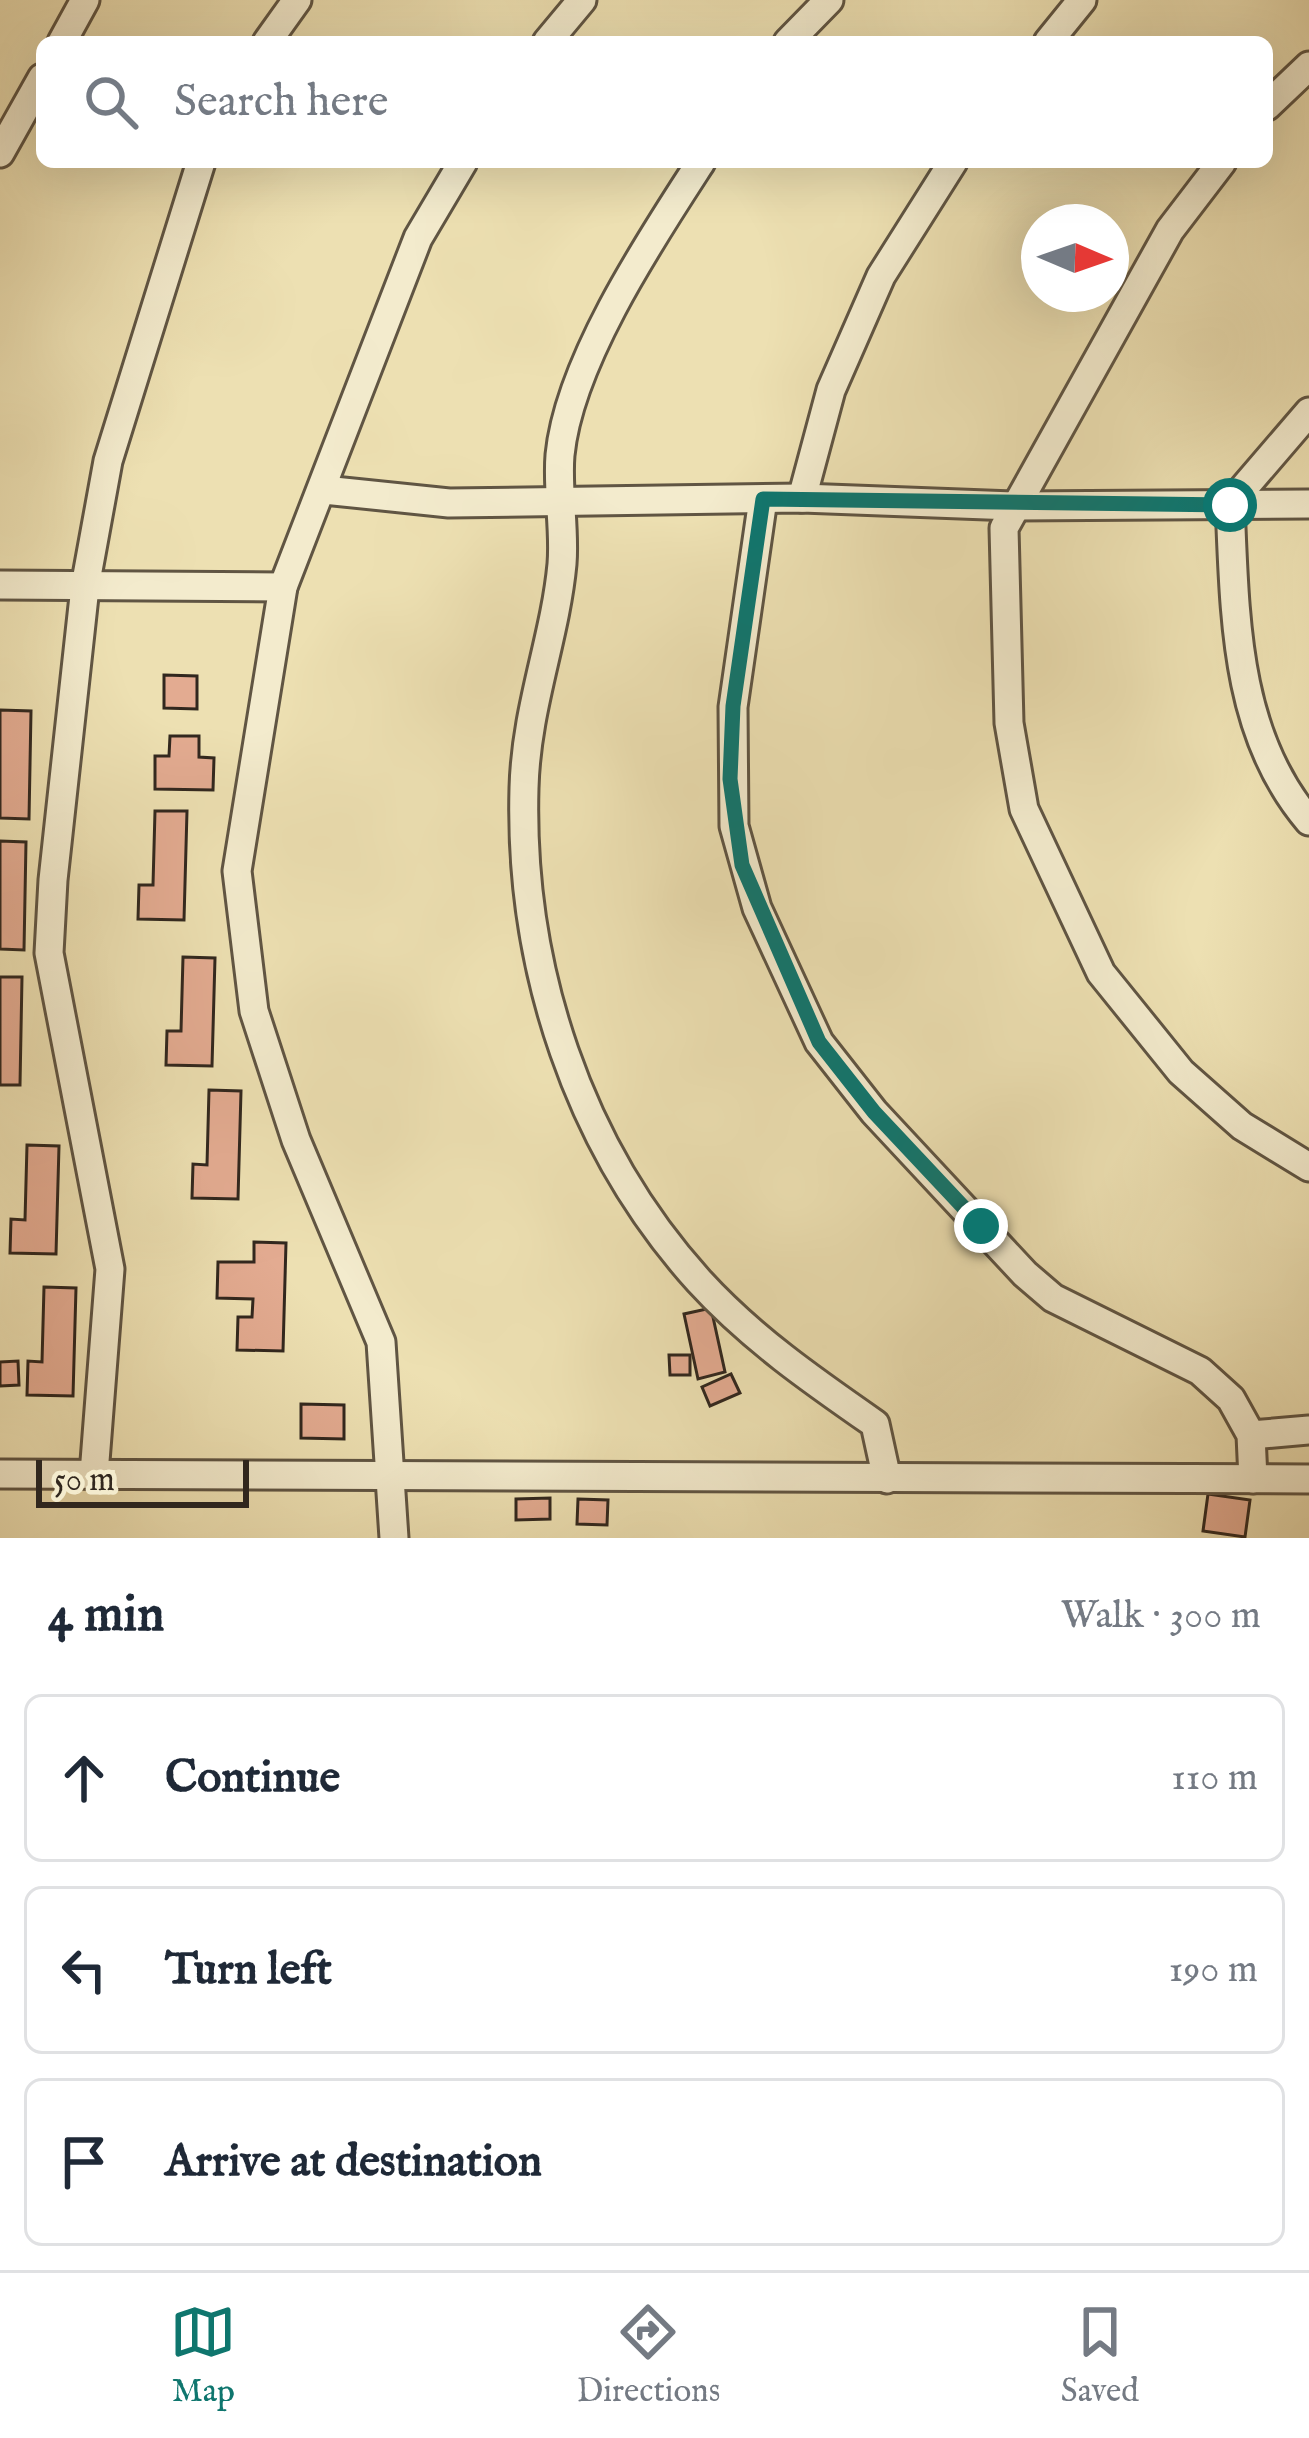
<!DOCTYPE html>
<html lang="en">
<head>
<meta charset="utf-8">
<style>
	:root { --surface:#fff; --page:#f2f2f3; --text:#1f2937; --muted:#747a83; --line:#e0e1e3; --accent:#0f766e }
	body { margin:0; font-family:"IM FELL English",serif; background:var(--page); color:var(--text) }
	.compass { position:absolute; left:1021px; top:204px; width:108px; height:108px; border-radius:50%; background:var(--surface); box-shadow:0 12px 48px #0002; rotate:92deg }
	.scale { position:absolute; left:36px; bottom:30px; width:213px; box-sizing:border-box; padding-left:12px; border:6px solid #31271e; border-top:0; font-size:33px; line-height:42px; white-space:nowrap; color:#31271e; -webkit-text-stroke:9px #f3ebcd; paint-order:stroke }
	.stop { position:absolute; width:36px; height:36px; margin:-27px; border:9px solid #0f766e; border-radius:50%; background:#fff }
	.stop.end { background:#0f766e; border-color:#fff; box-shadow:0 3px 12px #0008 }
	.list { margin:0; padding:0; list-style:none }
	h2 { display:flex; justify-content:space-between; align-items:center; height:156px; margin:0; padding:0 48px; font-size:51px }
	h2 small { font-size:39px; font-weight:400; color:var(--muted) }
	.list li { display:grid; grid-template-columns:78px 1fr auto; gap:36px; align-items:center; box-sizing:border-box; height:168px; margin:0 24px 24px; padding:0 24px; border:3px solid var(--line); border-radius:18px }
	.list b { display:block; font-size:45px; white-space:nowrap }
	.list em { font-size:39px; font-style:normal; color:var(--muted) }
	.icon { flex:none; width:66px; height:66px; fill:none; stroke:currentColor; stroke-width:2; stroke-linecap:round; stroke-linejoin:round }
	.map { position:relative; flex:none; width:1309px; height:1538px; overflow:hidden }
	.search { position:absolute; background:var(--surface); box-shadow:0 12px 48px #0002; left:36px; right:36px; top:36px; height:132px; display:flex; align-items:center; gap:30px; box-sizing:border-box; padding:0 42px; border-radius:18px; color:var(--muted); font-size:45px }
	.sheet { height:732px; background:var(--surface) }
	nav { display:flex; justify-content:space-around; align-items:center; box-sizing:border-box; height:168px; border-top:3px solid var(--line); background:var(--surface); font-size:33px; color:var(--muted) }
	nav a { display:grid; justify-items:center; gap:6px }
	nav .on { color:var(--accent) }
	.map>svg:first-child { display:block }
	.building { fill:#e3ab91; stroke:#31271e; stroke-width:3 }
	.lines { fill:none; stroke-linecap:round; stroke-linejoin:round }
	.street-casing { stroke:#605543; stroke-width:33 }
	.street { stroke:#f3ebcd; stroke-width:27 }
	.route { stroke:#0f766e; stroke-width:15 }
</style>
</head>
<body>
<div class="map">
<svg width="1309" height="1538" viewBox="0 0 1309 1538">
	<rect width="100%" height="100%" fill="#ede0b2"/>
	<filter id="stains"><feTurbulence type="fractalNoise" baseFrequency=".00167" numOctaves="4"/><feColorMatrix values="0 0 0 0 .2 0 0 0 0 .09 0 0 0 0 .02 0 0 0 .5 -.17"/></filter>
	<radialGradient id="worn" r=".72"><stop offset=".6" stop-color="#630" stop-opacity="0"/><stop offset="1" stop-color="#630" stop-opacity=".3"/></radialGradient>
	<g class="building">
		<polygon points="164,675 197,676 197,709 164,708"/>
		<polygon points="0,710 31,711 29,819 0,818"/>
		<polygon points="170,736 199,736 199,757 214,758 213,790 155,789 155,756 169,756"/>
		<polygon points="155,811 187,811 184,920 138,919 139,885 153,885"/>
		<polygon points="0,841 26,842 24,950 0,949"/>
		<polygon points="183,957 215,958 212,1066 166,1065 167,1031 181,1031"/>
		<polygon points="0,977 22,977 20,1085 0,1085"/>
		<polygon points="209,1090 241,1091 238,1199 192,1198 193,1164 207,1165"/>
		<polygon points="27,1145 59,1146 56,1254 10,1253 11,1219 25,1220"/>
		<polygon points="254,1242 286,1243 283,1351 237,1350 238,1317 252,1317 253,1299 217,1298 218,1262 254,1262"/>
		<polygon points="44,1287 76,1288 73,1396 27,1395 28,1361 42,1362"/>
		<polygon points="711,1308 725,1372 698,1379 684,1314"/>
		<polygon points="669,1355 690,1355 690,1375 670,1375"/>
		<polygon points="18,1361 19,1385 0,1386 0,1362"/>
		<polygon points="731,1374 740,1393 710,1406 702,1387"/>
		<polygon points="301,1404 344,1405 344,1439 301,1438"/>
		<polygon points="1208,1494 1250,1500 1245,1537 1203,1531"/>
		<polygon points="550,1498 550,1519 516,1520 516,1499"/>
		<polygon points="578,1499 608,1500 607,1525 577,1524"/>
	</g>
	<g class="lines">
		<defs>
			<g id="street">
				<polyline points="62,42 85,0"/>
				<polyline points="267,42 297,0"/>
				<polyline points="547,42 582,0"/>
				<polyline points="788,42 829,0"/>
				<polyline points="1048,42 1082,0"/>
				<polyline points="1267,106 1309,66"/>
				<polyline points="0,153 42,78"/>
				<path d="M701,162C651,239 569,362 560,455C557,491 565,528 562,564C555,639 526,707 524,788C519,967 578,1147 699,1281C751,1338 813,1381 875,1424L887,1479"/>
				<polyline points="1222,162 1170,230 1004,528 1009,723 1024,809 1101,973 1181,1072 1242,1126 1309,1167"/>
				<path d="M1309,412L1230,504C1235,615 1234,733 1309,821"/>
				<polyline points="324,490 449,503 802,498 1013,506 1309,504"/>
				<polyline points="802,498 831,390 881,276 953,162"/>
				<polyline points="763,499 733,707 734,826 757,908 819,1042 874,1112 1025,1274 1053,1298 1200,1371 1231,1399 1251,1435 1253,1479"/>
				<polyline points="0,585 283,587"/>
				<polyline points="1251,1435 1309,1430"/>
				<polyline points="0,1474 1309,1479"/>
				<polyline points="94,1474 110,1269 49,953 53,880 85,587 108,461 201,162"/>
				<polyline points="394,1538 381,1342 296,1140 254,1011 237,871 283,587 418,238 463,162"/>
			</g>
		</defs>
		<use href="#street" class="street-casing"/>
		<use href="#street" class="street"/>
	</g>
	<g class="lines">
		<polyline class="route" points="981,1226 874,1112 819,1042 742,865 730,779 733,706 763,499 1230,505"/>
	</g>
	<rect width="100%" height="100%" filter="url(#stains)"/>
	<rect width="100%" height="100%" fill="url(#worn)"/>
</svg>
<svg class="compass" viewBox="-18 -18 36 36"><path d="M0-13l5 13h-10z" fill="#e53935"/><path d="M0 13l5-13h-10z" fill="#747a83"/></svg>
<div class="scale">50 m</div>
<div class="stop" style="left:1230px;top:505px"></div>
<div class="stop end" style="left:981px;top:1226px"></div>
<div class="search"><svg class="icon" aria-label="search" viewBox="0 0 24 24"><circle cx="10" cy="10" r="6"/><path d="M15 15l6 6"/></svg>Search here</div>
</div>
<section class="sheet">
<h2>4 min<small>Walk · 300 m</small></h2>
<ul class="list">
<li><svg class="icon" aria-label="ahead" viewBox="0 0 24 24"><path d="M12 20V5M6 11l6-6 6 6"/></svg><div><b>Continue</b></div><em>110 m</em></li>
<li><svg class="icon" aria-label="left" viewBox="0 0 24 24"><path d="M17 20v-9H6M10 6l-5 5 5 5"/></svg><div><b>Turn left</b></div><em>190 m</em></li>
<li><svg class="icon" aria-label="arrive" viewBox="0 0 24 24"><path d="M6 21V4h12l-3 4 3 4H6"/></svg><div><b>Arrive at destination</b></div></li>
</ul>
</section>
<nav>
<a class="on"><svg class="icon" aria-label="map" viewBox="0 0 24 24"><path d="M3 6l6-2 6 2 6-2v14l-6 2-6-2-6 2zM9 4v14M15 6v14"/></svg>Map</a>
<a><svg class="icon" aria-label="directions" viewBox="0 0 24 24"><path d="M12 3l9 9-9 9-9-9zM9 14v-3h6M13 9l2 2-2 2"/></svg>Directions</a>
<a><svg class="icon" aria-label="saved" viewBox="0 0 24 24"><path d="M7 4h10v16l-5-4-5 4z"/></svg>Saved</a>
</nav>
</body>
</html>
